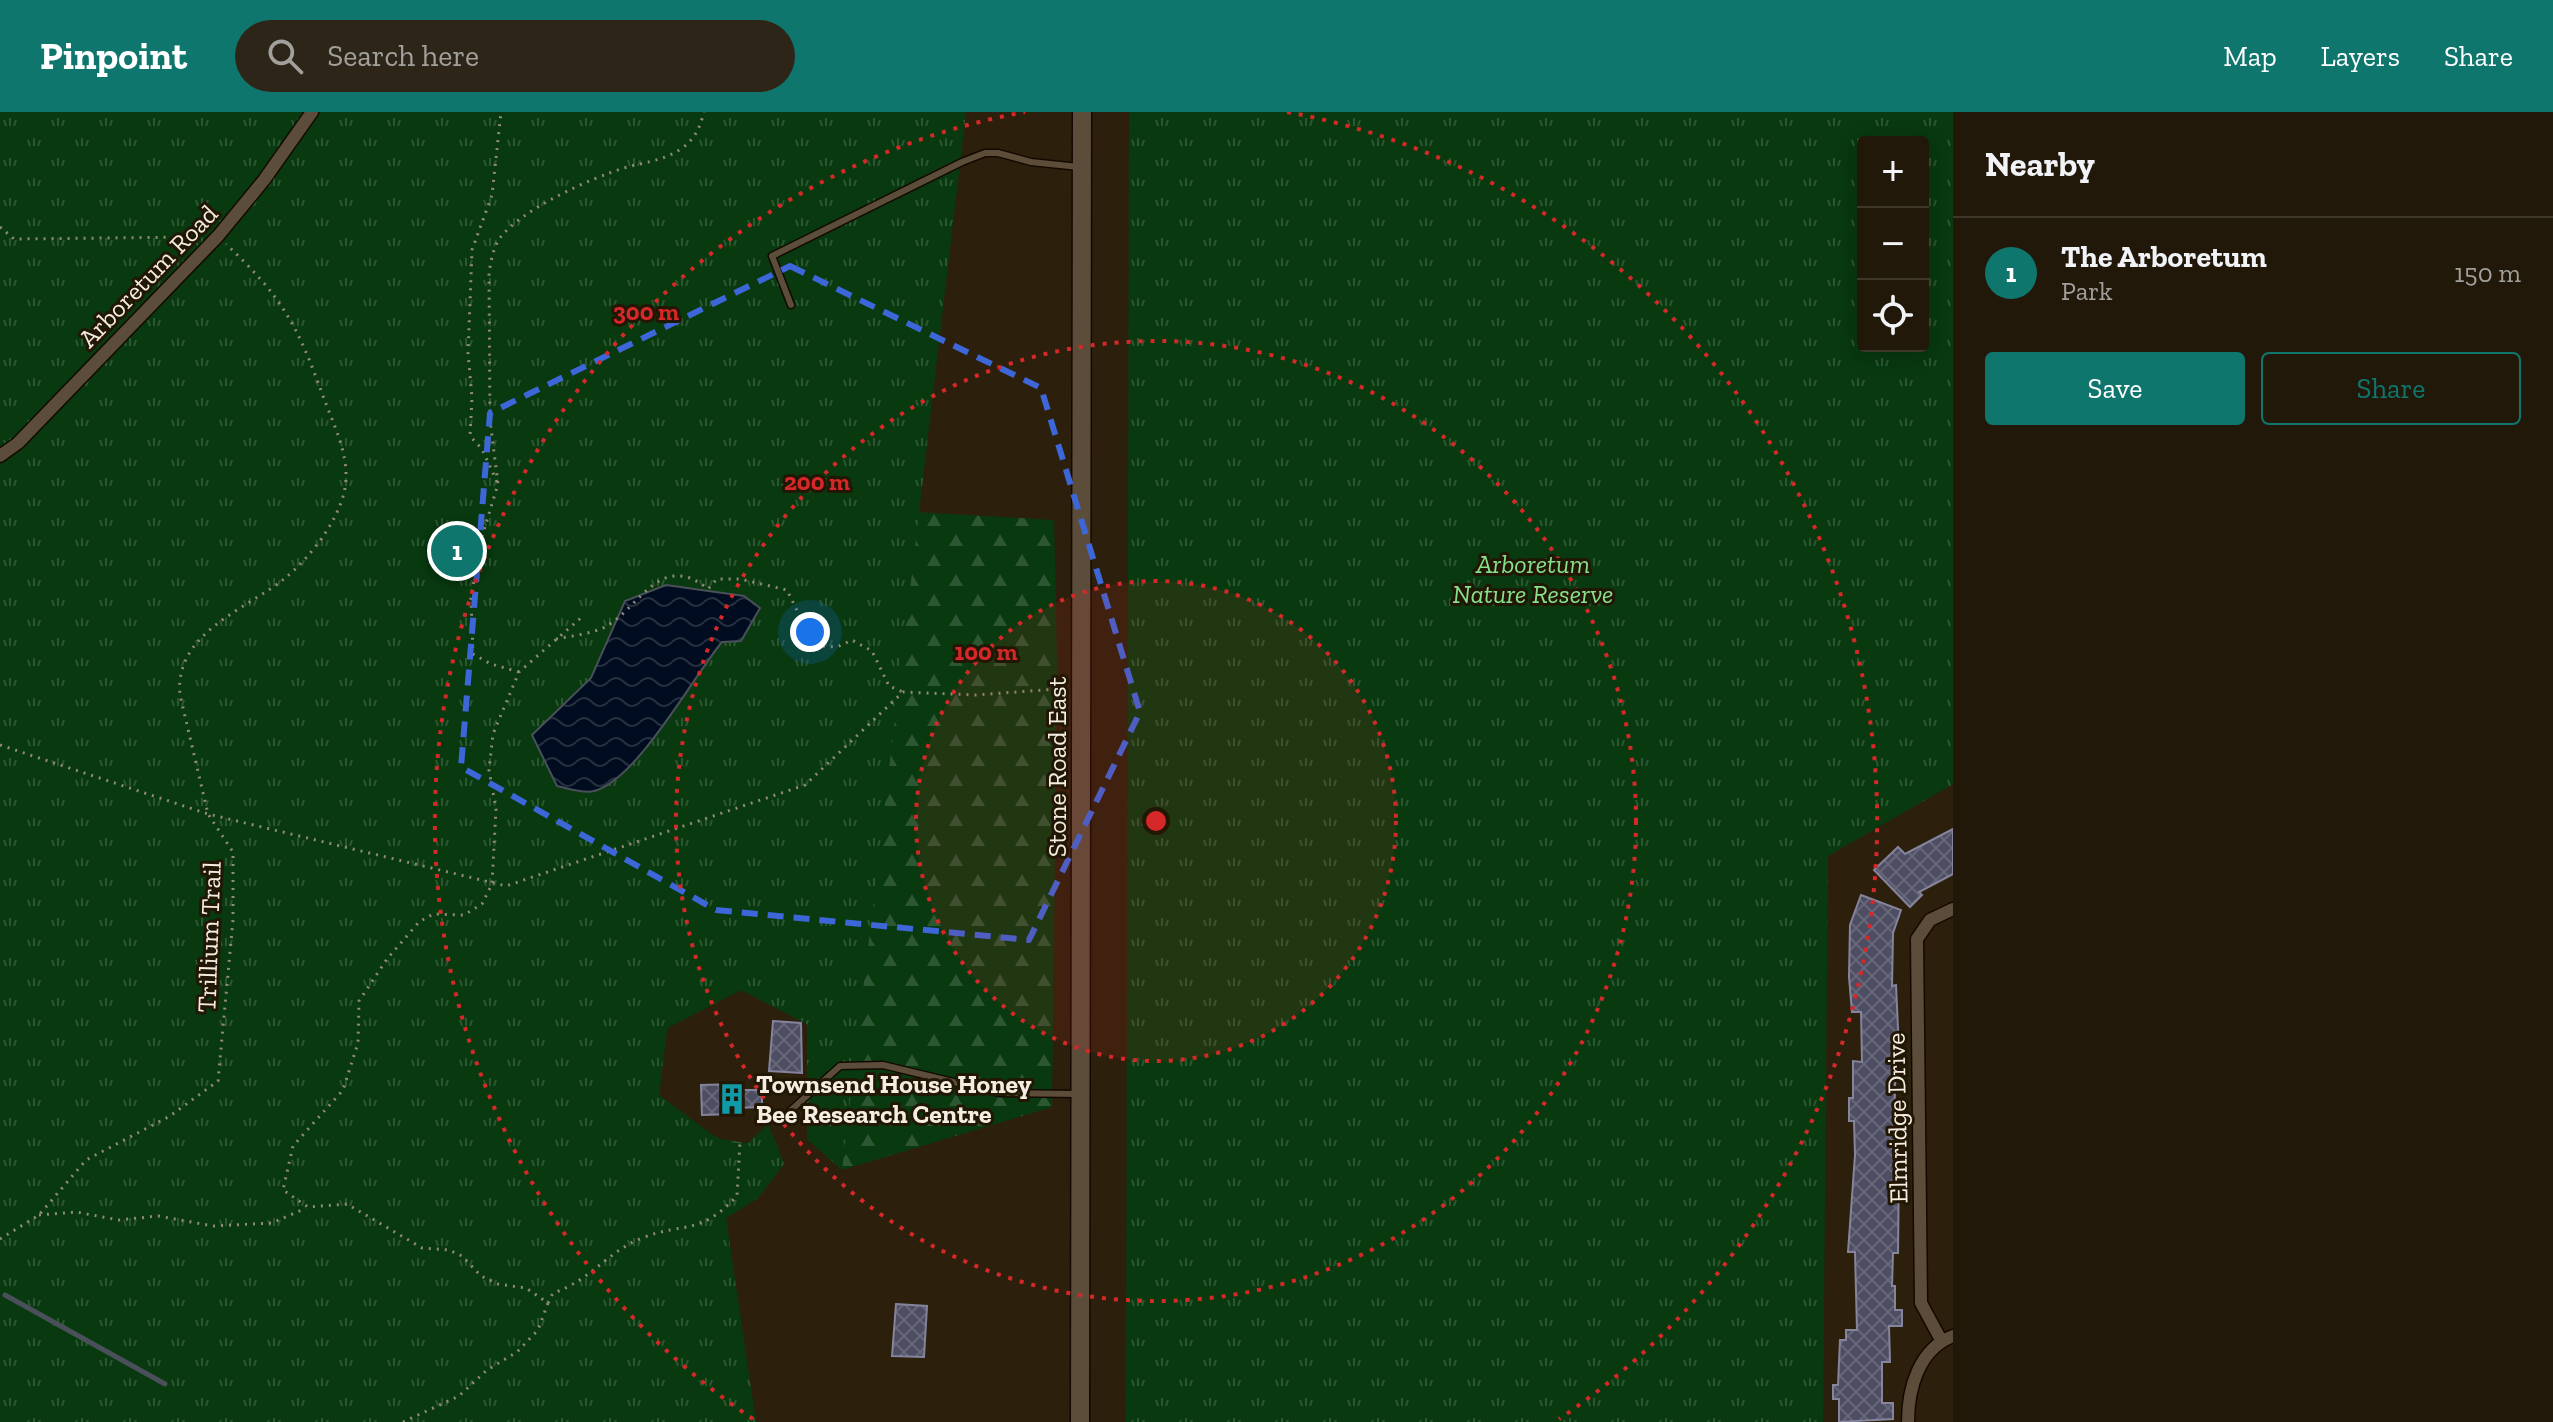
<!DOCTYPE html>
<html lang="en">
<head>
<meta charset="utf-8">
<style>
	:root { --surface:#21180a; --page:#2d2518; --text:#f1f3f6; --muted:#a2a09c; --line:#3e372b; --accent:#0f766e }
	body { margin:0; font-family:"Zilla Slab",serif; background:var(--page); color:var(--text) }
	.controls { position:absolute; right:24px; top:24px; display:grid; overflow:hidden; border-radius:8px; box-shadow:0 4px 20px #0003 }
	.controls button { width:72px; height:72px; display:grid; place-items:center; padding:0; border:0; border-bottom:2px solid var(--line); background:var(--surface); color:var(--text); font:40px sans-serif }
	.you { position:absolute; left:810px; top:520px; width:28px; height:28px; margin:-20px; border:6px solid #fff; border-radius:50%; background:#1a73e8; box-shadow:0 0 0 12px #1a73e833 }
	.badge { display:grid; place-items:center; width:52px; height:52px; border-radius:50%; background:var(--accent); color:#fff; font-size:26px; font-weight:700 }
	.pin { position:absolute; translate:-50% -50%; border:4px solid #fff; box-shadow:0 2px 8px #0006 }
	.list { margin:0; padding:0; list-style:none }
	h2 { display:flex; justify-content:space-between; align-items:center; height:104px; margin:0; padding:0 32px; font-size:34px }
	h2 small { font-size:26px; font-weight:400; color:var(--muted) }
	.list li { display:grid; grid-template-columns:52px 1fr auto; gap:24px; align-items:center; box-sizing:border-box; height:112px; padding:0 32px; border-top:2px solid var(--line) }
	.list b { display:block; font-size:30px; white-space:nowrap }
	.list p { margin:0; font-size:26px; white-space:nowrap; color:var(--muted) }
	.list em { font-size:26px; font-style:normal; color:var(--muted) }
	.actions { display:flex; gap:16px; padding:24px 32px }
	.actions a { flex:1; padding:18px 0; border:2px solid var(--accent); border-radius:8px; text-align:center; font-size:28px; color:var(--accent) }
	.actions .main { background:var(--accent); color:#fff }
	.icon { flex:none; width:44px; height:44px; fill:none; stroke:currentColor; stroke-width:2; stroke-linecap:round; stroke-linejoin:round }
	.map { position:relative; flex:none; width:1953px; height:1310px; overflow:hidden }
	header { display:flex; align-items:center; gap:48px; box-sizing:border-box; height:112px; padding:0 40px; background:var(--accent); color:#fff }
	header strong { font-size:38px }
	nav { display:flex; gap:44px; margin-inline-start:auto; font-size:28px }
	.search { width:560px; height:72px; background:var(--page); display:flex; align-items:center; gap:20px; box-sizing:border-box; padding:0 28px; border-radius:44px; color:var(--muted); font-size:30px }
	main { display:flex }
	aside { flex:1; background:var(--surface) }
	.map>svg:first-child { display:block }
	.forest { fill:url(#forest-firs) }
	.park { fill:url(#park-tufts); fill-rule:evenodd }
	.water { fill:url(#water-waves); stroke:#4a5059; stroke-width:2 }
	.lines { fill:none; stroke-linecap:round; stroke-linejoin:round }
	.stream { stroke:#4a5059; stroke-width:5 }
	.building { fill:url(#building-cross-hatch); stroke:#84849c; stroke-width:2 }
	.lane-casing { stroke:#140900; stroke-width:9 }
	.street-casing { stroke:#140900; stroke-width:15 }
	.secondary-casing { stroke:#140900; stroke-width:21 }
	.path { stroke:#93897a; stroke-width:3; stroke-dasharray:2 6; stroke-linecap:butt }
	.lane { stroke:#5b4d39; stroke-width:6 }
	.street { stroke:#5b4d39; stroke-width:12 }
	.secondary { stroke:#5b4d39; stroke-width:18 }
	.marked { fill:none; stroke:#3d66d9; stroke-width:6; stroke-dasharray:16 10; stroke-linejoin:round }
	.ring { fill:none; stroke:#d62828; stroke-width:4; stroke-dasharray:4 8 }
	.labels { text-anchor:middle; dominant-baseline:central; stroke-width:6; stroke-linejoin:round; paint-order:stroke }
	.street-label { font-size:26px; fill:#f5ede1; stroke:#221604 }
	.park-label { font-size:26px; font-style:italic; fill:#86e18b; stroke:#221604 }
	.poi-label { font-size:26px; font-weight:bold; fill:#f5ede1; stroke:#221604; text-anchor:start }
	.centre { fill:#d62828; stroke:#221604; stroke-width:4 }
	.ring-label { font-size:24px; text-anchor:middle; font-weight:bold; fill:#d62828; stroke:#221604; stroke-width:6; stroke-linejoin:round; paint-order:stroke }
</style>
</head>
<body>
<header>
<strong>Pinpoint</strong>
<div class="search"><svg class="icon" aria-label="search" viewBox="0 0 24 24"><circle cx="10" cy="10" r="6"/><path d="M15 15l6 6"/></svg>Search here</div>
<nav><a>Map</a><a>Layers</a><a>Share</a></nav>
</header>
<main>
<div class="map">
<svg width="1953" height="1310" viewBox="0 0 1953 1310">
	<defs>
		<pattern id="forest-firs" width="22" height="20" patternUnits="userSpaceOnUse" patternTransform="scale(2)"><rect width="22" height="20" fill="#08390f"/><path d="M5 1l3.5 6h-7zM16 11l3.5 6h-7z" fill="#2d5632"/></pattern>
		<pattern id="park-tufts" width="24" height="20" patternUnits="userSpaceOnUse" patternTransform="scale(2)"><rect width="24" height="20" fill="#08390f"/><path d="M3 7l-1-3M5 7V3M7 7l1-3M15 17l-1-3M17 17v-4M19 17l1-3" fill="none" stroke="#2d5632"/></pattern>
		<pattern id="water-waves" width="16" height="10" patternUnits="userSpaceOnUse" patternTransform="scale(2)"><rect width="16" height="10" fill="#000c1f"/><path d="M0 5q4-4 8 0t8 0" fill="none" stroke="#26303f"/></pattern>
		<pattern id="building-cross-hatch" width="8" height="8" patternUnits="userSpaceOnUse" patternTransform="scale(2)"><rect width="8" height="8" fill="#4d4d63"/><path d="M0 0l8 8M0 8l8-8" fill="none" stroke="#676779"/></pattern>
	</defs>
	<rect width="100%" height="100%" fill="#2c200d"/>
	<polygon class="forest" points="900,399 1054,408 1057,550 1052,995 842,1058 807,1027 807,912 741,878 667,916 659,983 718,1027 748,1031 768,1012 784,1052 758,1086 726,1106 747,1256 31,1310"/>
	<g class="park">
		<path d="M0,0H966L842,1058L807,1027V912L741,878L667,916L659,983C686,1005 712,1032 748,1032L768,1012L784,1052L758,1086L726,1106L756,1310H0Z"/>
		<path d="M1129,0H1953V672L1828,744L1823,1310H1126ZM1923,30V234H1863V30Z"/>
	</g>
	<path class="water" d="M666,473L744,484L760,496L741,529L722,530C692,566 637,668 594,679C584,682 567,676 557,674L532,623L591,566L625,489Z"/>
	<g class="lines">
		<polyline class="stream" points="5,1183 165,1272"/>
	</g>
	<g class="building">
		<polygon points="1953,717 1953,762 1919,780 1922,783 1910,795 1874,758 1898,735 1905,742"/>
		<polygon points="1861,783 1901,798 1893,821 1892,874 1896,873 1899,938 1896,938 1894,1019 1894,1051 1899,1051 1898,1141 1893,1141 1892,1174 1895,1174 1895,1198 1902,1198 1902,1214 1889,1214 1890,1250 1882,1250 1882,1291 1893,1291 1893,1307 1839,1310 1839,1287 1833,1287 1833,1273 1838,1273 1840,1228 1846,1228 1846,1218 1857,1218 1855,1140 1848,1140 1855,1043 1854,1009 1849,1009 1849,986 1853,986 1853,949 1862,950 1861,900 1852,900 1849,865 1850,813"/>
		<polygon points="773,909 801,911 802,961 769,959"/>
		<polygon points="737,972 737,978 762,978 762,995 735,996 735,1002 702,1003 701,973"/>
		<polygon points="896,1192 927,1194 924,1245 892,1244"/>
	</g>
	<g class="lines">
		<defs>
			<g id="lane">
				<polyline points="791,193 772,144 962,50 985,41 998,41 1031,50 1079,55"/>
				<polyline points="790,999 840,954 883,953 999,981 1078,982"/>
			</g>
			<g id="street">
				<polyline points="0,344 18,331 218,124 264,68 312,0"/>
				<polyline points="1941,1228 1921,1191 1917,827 1930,808 1953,797"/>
				<path d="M1908,1310C1908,1276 1919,1237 1953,1224"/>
			</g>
			<polyline id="secondary" points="1080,1310 1082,0"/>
		</defs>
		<use href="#lane" class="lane-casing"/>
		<use href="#street" class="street-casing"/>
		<use href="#secondary" class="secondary-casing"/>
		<g class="path">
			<polyline points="0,115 14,127 198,125"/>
			<polyline points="497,370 482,337 470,324 472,286 468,241 472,138 492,83 501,0"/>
			<path d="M556,527C571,524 591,522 605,515C640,496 660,438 708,477L717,467H740L787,478L807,519L820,534L837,535L852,528L872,539L889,574L903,580"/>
			<path d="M519,560L491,552L473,542L471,486L481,428L498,372L490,308L489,161C491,149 493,136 500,126C520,98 591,66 624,56C644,50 664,49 682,36C695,27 700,15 704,0"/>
			<polyline points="0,633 208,702 506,774 805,673 903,580 976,583 1057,577"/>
			<polyline points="39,1103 76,1100 119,1108 158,1104 213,1114 272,1111 306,1096"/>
			<path d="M0,1127L39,1103L86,1048L170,1004L218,969L233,808V740L208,702L180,583C174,521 245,498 284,467C311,445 346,401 346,365C347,338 332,309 323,284C297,212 282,185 226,132"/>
			<path d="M548,1191L553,1181C590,1169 608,1139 642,1126C686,1109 698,1125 737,1084L740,1030"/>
			<polyline points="403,1310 459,1284 487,1258 517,1240 538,1218 548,1191 526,1176 498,1172 481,1164 462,1144 449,1138 422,1136 347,1092 308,1095 283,1078 293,1034 343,978 358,931 359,889 387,847 419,810 433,802 464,803 482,792 492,772 496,697 489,658 493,622 519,560 583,504"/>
		</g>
		<use href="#lane" class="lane"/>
		<use href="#street" class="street"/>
		<use href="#secondary" class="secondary"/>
	</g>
	<path class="marked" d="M790,154L1041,276L1140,600L1029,828L716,798L461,655L490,301Z"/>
	<circle cx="1156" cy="709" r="240" fill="#d62828" fill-opacity=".12"/>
	<g class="ring">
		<circle cx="1156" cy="709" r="240"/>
		<circle cx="1156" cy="709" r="480"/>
		<path d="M753 1307A721 721 0 0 1 1025 0M1287 0A721 721 0 0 1 1559 1307"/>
	</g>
	<defs>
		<symbol id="building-bare" viewBox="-9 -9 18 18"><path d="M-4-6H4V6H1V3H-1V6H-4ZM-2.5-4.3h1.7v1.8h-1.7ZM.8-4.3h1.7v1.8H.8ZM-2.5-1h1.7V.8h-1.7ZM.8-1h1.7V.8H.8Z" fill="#0f9aa8" stroke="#221604" stroke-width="2.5" paint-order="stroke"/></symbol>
	</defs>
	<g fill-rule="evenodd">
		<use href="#building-bare" x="710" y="965" width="44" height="44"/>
	</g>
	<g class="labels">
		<g class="street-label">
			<text transform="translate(148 164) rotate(-46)">Arboretum Road</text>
			<text transform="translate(1057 655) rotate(-90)">Stone Road East</text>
			<text transform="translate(209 825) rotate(-88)">Trillium Trail</text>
			<text transform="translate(1897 1006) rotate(-91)">Elmridge Drive</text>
		</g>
		<g class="park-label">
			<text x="1533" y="452">Arboretum<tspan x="1533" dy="30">Nature Reserve</tspan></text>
		</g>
		<g class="poi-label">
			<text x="756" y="972">Townsend House Honey<tspan x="756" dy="30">Bee Research Centre</tspan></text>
		</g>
	</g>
	<circle cx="1156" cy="709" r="12" class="centre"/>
	<g class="ring-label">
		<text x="646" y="208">300 m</text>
		<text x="817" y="378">200 m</text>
		<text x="986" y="548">100 m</text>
	</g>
</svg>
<div class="controls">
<button>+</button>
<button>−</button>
<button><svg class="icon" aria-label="locate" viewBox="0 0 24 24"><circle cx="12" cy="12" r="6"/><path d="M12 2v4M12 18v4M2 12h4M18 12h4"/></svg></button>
</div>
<div class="you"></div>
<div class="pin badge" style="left:457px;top:439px">1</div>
</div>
<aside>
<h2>Nearby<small></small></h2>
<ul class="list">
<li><span class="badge">1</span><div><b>The Arboretum</b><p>Park</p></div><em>150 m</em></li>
</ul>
<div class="actions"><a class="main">Save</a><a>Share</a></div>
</aside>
</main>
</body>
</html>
